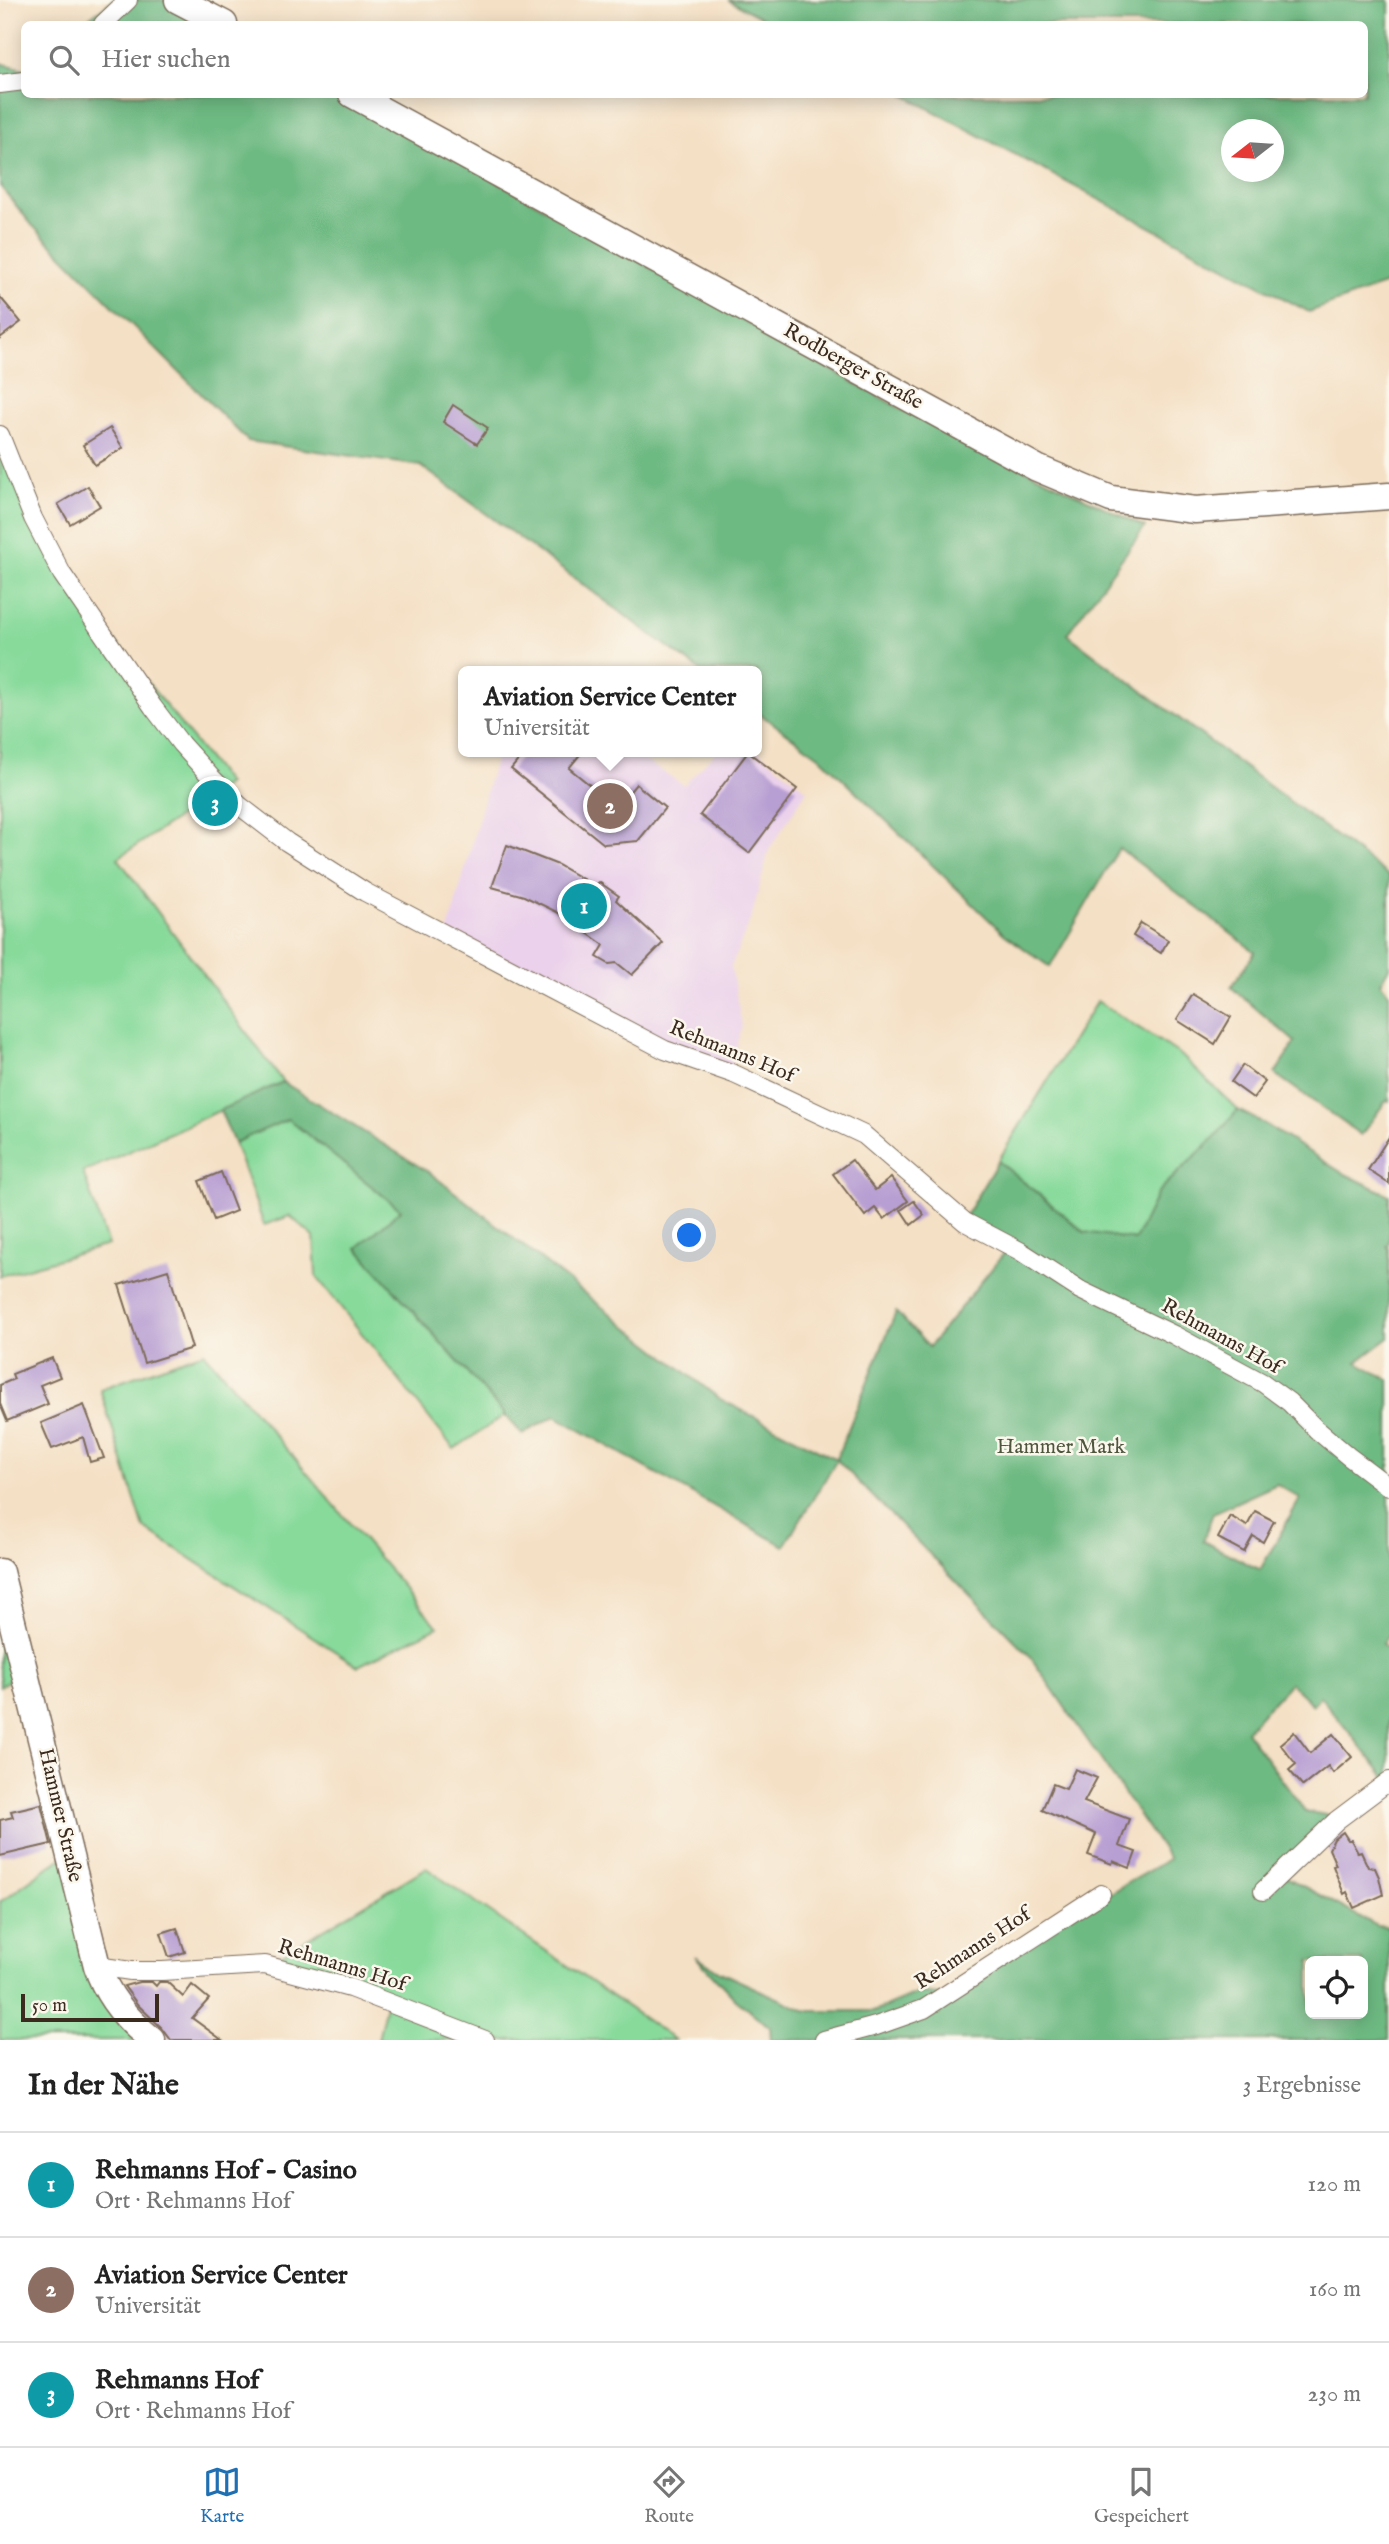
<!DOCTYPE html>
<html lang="de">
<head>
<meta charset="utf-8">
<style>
	:root { --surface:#fff; --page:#f6f6f6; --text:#222; --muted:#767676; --line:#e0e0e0; --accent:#1f6fb2 }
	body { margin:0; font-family:"IM FELL English",serif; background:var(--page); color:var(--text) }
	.controls { position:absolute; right:21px; bottom:21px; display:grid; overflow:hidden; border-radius:10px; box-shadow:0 4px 18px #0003 }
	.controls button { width:63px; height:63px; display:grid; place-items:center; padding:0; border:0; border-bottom:2px solid var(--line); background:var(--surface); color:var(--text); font:35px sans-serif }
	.compass { position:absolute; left:1221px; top:119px; width:63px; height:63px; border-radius:50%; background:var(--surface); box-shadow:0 4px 18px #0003; rotate:253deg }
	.scale { position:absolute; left:21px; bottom:18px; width:138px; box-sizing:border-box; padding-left:7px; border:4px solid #3b2a1e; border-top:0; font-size:19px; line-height:24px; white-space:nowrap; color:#3b2a1e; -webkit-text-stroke:5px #fbf7ec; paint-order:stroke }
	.you { position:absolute; left:690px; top:1236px; width:24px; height:24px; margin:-18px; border:5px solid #fff; border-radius:50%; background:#1a73e8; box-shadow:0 0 0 10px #1a73e833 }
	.badge { display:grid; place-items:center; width:46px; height:46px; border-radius:50%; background:var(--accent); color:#fff; font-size:23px; font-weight:700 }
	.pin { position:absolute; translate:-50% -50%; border:4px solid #fff; box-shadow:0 2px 7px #0006 }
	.popup { position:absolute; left:458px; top:666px; width:304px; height:91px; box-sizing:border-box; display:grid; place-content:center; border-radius:10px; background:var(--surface); filter:drop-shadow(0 2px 5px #0005); font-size:23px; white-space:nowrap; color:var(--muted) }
	.popup b { font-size:26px; color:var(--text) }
	.popup::after { content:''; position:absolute; left:50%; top:100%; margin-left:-14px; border:14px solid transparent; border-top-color:var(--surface) }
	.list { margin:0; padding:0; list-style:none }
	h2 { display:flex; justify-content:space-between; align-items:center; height:91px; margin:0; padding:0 28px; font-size:30px }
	h2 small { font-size:23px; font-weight:400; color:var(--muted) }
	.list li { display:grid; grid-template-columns:46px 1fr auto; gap:21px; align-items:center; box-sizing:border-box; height:105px; padding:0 28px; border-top:2px solid var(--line) }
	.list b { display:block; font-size:26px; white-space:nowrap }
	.list p { margin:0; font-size:23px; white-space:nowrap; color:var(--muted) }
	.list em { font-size:23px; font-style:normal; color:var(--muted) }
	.icon { flex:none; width:38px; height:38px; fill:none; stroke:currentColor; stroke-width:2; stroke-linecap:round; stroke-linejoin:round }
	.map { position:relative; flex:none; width:1389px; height:2040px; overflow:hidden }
	.search { position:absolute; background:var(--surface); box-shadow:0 4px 18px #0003; left:21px; right:21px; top:21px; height:77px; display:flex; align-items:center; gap:18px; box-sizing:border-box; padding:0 24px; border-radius:10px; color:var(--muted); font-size:26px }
	.sheet { height:406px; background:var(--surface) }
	nav { display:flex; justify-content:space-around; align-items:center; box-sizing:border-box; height:98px; border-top:2px solid var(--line); background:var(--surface); font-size:19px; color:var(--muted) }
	nav a { display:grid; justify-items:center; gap:4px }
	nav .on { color:var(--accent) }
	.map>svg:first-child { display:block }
	.built { fill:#ebd1eb }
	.green { fill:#88da9b; stroke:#62825c; stroke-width:2 }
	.forest { fill:#6eba83; stroke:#547250; stroke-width:2; fill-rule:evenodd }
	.building { fill:#b89fd3 }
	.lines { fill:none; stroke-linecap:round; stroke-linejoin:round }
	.street-casing { stroke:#7c6a58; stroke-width:20 }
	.secondary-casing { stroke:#7c6a58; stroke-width:29 }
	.street { stroke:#fff; stroke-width:18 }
	.secondary { stroke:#fff; stroke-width:26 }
	.labels { text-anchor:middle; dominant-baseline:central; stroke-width:5; stroke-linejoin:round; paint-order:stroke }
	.street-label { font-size:21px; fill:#3b2a1e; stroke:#fbf7ec }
	.park-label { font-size:21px; fill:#4e563d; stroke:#fbf7ec }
</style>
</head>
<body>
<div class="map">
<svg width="1389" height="2040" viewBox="0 0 1389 2040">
	<rect width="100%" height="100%" fill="#fbf7ec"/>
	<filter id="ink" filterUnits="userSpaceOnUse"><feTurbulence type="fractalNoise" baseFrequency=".0143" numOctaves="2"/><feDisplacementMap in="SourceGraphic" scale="14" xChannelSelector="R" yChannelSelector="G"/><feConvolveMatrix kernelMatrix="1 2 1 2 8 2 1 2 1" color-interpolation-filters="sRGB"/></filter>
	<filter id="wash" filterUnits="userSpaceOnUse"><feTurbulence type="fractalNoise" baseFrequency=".00686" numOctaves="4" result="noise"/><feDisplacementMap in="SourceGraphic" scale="28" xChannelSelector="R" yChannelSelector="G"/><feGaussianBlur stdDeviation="1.57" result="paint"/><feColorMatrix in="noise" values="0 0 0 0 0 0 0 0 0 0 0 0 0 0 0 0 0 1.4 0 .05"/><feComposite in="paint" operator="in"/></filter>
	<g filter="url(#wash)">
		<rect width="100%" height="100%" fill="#f4e0c5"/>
		<polygon class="built" points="757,750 807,790 769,850 752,915 731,967 742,1026 731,1067 698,1058 448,931 497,752 631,752 684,785 716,752"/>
		<g class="green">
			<polygon points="0,451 68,582 228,784 118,858 283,1082 83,1172 108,1245 0,1276"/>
			<polygon points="1097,1001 1181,1055 1238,1110 1215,1137 1158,1192 1136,1240 1085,1232 998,1161"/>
			<polygon points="288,1118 401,1210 357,1248 505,1415 454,1449 316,1276 314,1237 290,1216 264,1225 234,1143"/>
			<polygon points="204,1352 438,1627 358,1666 144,1528 100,1389"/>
			<polygon points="8,1627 18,1675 0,1686 0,1630"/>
			<polygon points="62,1857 136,2040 0,2040 0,1902"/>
			<polygon points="426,1868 675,2040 378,2040 388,1995 276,1958"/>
		</g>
		<g class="forest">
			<polygon points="113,0 177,0 222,24 81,24"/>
			<path d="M728,0H1389V283L1309,312L904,95L1364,94V24H773ZM1232,130H1274V172H1232Z"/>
			<polygon points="0,63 24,69 24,94 344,95 903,410 1145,527 1067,634 1389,876 1389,967 1381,983 1389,994 1389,1102 1386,1101 1361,1135 1275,1074 1295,1042 1231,987 1255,952 1119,848 1050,967 1004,934 819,756 757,712 757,671 701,671 421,466 248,441 32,225 0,186"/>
			<path d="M283,1082L430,1173L720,1399L836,1459L896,1312L929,1347L1010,1246L964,1218L998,1161L1084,1232L1135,1240L1158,1192L1215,1137L1238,1110L1265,1124L1341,1172L1389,1195V1243L1387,1246L1389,1248V1338L1357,1362L1389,1380V1634L1382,1644L1389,1649V1786L1343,1821L1286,1877L1377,1926L1389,1927V2040H771L770,2027L736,2000L695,1956L720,1972L806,2011H876L918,1993L952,1996L1033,1937L1169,1859L1029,1655L837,1460L784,1546L555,1416L522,1434L357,1248L401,1210L288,1119L234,1143L220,1110ZM1277,1484L1300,1499L1260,1570L1203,1541L1213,1513ZM1290,1683L1313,1705L1320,1696L1387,1779L1335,1817L1305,1811L1246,1731ZM1310,1961H1363V2014H1310Z"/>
		</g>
		<g id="blocks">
			<g class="building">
				<polygon points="0,297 21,322 0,338"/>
				<polygon points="453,405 488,428 477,444 443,422"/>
				<polygon points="110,428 123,448 95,465 83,445"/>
				<polygon points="88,486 100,506 70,524 58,504"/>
				<polygon points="525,752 582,752 569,768 617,807 636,784 665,808 638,841 604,844 511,769"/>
				<polygon points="748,752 797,789 749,853 700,815"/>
				<polygon points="507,845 558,865 595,886 599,882 619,896 616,900 663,943 632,975 617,963 609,964 597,957 604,945 557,912 524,896 492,887"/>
				<polygon points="1141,923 1168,940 1161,953 1133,936"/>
				<polygon points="1193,994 1231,1017 1215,1044 1177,1020"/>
				<polygon points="1243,1065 1265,1082 1253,1098 1231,1082"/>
				<polygon points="1389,1137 1389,1184 1368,1170"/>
				<polygon points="852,1160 875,1190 891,1178 908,1201 884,1219 875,1208 865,1216 833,1174"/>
				<polygon points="221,1172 236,1211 214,1220 199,1181"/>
				<polygon points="914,1201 924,1215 911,1225 901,1210"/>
				<polygon points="168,1270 192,1348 144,1363 119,1285"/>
				<polygon points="52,1358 60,1377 40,1385 48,1404 7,1421 0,1404 0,1385 14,1379 12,1374"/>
				<polygon points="84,1405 104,1458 90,1462 83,1437 52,1449 41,1423"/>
				<polygon points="1255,1511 1274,1521 1263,1542 1253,1536 1244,1552 1218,1538 1230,1516 1247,1526"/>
				<polygon points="1294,1732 1310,1753 1333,1734 1352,1757 1333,1773 1328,1766 1303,1786 1289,1770 1296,1764 1280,1744"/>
				<polygon points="1075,1769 1097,1778 1084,1802 1129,1819 1119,1846 1136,1852 1130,1868 1113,1861 1112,1864 1088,1855 1096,1834 1042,1810 1053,1784 1066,1789"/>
				<polygon points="41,1804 51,1844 0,1856 0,1820 13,1817 11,1811"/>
				<polygon points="1343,1832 1348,1840 1351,1840 1358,1853 1361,1852 1368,1867 1375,1868 1379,1877 1383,1895 1354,1908 1347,1892 1344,1894 1333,1866 1336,1865 1329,1849 1334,1839"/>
				<polygon points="177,1928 185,1952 169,1957 161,1933"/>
				<polygon points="139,1982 152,1982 156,1986 159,1982 167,1982 183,1997 192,1985 209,1999 192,2018 222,2040 171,2040 162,2028 138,2005 124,1986"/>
			</g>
		</g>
	</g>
	<g filter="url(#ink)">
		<use href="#blocks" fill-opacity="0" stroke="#7c6a58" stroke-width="2"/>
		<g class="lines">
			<defs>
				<g id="street">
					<polyline points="103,24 128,0"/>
					<polyline points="0,84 24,81"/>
					<polyline points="0,435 33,518 62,574 153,707 181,744 210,776 240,806 287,842 365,892 665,1050 734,1074 864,1135 965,1222 1020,1251 1080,1290 1174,1335 1263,1383 1289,1402 1316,1429 1348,1456 1389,1487"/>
					<polyline points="1263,1891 1337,1820 1389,1781"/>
					<polyline points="97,1966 131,1971 162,1971 265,1965 350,1988 485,2040"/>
					<polyline points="824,2040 876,2026 924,2009 1101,1894"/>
				</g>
				<g id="secondary">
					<polyline points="178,0 224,24"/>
					<polyline points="352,94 1037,468 1111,499 1195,510 1389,496"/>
					<path d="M0,1572L97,1966C107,1997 127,2020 152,2040"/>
				</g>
			</defs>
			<use href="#street" class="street-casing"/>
			<use href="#secondary" class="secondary-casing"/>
			<use href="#street" class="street"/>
			<use href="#secondary" class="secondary"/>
		</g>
	</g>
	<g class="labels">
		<g class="street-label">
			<text transform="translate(853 367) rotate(29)">Rodberger Straße</text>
			<text transform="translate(732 1052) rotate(22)">Rehmanns Hof</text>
			<text transform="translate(1221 1337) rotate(29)">Rehmanns Hof</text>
			<text transform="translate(60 1815) rotate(77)">Hammer Straße</text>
			<text transform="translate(973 1949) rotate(-33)">Rehmanns Hof</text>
			<text transform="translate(342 1966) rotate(17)">Rehmanns Hof</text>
		</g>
		<g class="park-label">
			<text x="1061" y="1447">Hammer Mark</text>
		</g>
	</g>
</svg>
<div class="controls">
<button><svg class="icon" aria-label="locate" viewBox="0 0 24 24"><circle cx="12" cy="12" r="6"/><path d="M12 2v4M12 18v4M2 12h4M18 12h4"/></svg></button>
</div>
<svg class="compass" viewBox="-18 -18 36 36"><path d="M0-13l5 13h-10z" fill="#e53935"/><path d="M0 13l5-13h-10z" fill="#767676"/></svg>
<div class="scale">50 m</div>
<div class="you"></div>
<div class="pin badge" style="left:584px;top:906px;background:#0f9aa8">1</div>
<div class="pin badge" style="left:610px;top:806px;background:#8d6e63">2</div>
<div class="popup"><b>Aviation Service Center</b>Universität</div>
<div class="pin badge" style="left:215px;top:803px;background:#0f9aa8">3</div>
<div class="search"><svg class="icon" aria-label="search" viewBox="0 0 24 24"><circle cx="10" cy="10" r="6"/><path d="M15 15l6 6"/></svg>Hier suchen</div>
</div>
<section class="sheet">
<h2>In der Nähe<small>3 Ergebnisse</small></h2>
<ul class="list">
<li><span class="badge" style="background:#0f9aa8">1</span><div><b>Rehmanns Hof - Casino</b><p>Ort · Rehmanns Hof</p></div><em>120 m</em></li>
<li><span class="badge" style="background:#8d6e63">2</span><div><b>Aviation Service Center</b><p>Universität</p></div><em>160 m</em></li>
<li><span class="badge" style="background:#0f9aa8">3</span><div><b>Rehmanns Hof</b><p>Ort · Rehmanns Hof</p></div><em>230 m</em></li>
</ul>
</section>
<nav>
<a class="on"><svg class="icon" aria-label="map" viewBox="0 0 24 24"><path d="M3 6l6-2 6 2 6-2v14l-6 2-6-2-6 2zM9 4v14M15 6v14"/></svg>Karte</a>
<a><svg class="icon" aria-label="directions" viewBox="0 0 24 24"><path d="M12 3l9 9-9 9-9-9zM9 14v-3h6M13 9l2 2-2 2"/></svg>Route</a>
<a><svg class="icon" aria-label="saved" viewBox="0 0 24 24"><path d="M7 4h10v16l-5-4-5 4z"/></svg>Gespeichert</a>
</nav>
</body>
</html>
